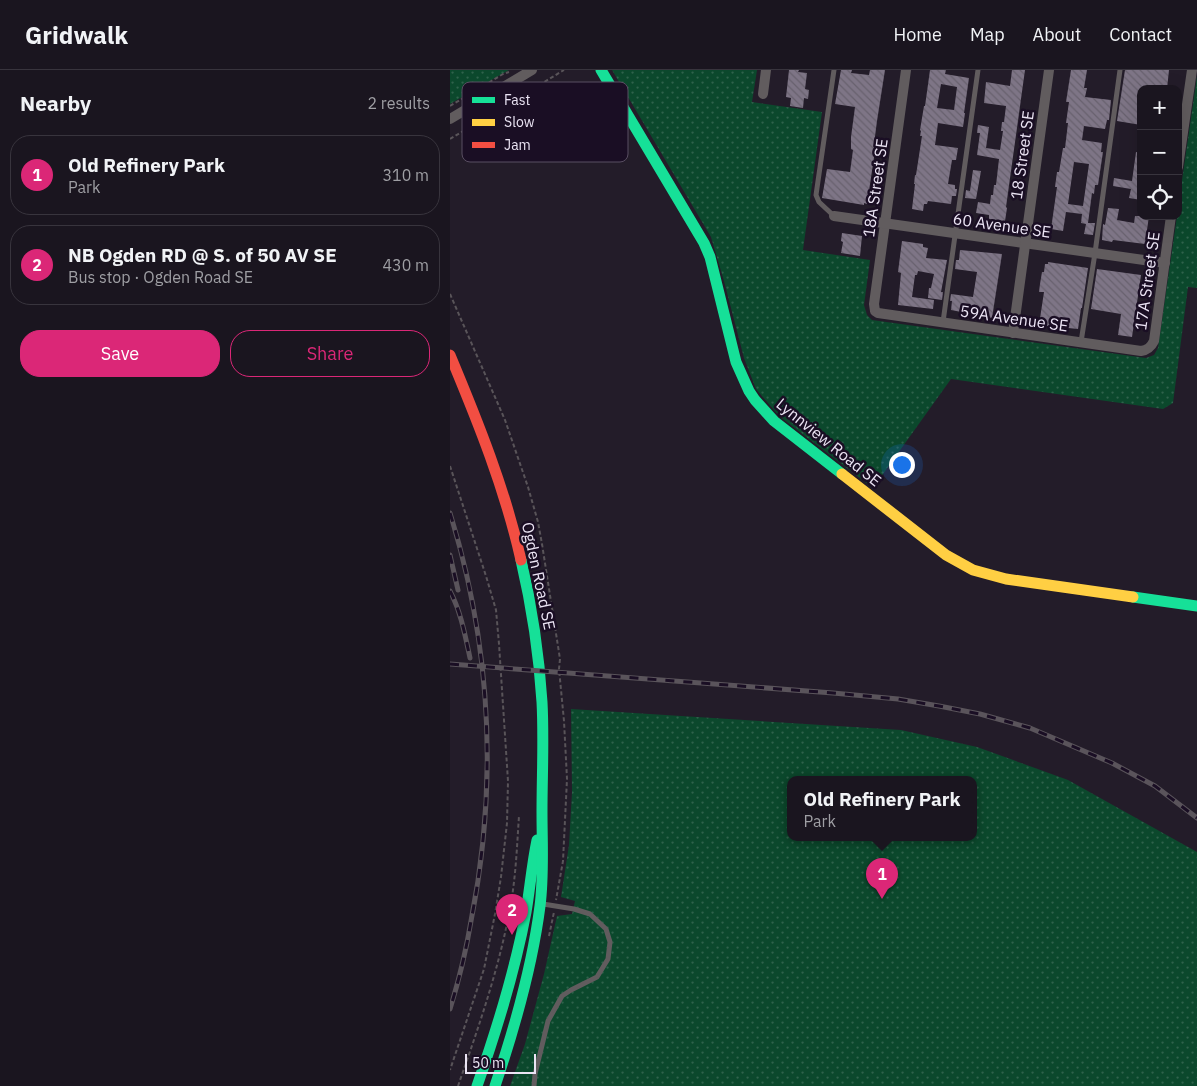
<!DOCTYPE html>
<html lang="en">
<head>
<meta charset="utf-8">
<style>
	:root { --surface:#1a151f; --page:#231e28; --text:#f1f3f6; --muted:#9f9fa4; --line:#38343d; --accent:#db2777 }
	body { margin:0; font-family:"IBM Plex Sans",sans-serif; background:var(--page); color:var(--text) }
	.controls { position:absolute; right:15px; top:15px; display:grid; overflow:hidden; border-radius:10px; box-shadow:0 5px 20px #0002 }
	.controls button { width:45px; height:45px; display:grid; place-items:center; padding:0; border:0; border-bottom:1px solid var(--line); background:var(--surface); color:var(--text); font:25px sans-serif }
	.scale { position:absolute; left:15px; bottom:12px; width:71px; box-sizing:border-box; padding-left:5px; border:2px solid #ebe4f4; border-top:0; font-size:14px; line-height:18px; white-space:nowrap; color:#ebe4f4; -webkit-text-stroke:4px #1a0e24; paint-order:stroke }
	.you { position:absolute; left:451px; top:394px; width:18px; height:18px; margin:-12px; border:4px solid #fff; border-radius:50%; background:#1a73e8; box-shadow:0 0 0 8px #1a73e833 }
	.badge { display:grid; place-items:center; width:32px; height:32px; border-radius:50%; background:var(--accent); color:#fff; font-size:16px; font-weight:700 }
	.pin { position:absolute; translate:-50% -41px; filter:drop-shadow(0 1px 2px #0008) }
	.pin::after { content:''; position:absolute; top:26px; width:18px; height:15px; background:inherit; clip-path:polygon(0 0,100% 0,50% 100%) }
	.popup { position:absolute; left:337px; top:706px; width:190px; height:65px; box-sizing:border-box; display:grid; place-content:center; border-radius:10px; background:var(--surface); filter:drop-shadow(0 1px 4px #0005); font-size:16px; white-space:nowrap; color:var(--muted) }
	.popup b { font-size:19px; color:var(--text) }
	.popup::after { content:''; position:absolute; left:50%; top:100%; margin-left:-10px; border:10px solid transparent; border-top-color:var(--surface) }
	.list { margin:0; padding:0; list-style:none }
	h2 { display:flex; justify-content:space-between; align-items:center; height:65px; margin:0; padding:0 20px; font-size:21px }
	h2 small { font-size:16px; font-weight:400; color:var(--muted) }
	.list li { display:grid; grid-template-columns:32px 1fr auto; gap:15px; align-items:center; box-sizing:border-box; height:80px; margin:0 10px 10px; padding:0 10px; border:1px solid var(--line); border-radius:20px }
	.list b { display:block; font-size:19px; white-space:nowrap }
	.list p { margin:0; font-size:16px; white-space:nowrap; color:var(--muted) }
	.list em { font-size:16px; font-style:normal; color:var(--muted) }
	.actions { display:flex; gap:10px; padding:15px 20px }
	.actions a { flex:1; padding:11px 0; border:1px solid var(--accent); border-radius:20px; text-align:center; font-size:18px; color:var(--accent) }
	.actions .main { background:var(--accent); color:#fff }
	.icon { flex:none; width:28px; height:28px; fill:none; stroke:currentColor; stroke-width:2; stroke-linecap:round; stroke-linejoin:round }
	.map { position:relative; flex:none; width:747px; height:1016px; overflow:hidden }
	header { display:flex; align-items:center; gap:30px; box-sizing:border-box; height:70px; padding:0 25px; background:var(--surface); border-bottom:1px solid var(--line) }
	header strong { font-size:24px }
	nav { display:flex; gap:28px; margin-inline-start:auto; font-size:18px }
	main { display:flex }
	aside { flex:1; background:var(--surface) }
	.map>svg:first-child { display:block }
	.park { fill:url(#park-dots); fill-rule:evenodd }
	.building { fill:url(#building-back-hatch); fill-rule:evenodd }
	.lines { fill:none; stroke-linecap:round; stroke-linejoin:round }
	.path { stroke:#595459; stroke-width:2; stroke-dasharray:4 2.5; stroke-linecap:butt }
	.lane { stroke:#615c5e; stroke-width:5 }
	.street { stroke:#615c5e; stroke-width:10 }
	.fast { stroke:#16e098; stroke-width:11 }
	.slow { stroke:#ffcf43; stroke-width:11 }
	.jam { stroke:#f24e42; stroke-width:11 }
	.rail-casing { stroke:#5a545b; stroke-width:5 }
	.rail { stroke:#1a0e24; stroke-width:3; stroke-dasharray:9; stroke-linecap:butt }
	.labels { text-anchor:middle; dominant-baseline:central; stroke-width:5; stroke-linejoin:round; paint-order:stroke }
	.street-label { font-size:16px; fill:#ebe4f4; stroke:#1a0e24 }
	.key { fill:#1a0e24; stroke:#594e62; stroke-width:1 }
	.key-label { font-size:14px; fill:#ebe4f4 }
</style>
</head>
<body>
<header>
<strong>Gridwalk</strong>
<nav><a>Home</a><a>Map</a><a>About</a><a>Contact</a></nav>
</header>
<main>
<aside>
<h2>Nearby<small>2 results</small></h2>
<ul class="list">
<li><span class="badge">1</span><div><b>Old Refinery Park</b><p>Park</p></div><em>310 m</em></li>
<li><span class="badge">2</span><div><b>NB Ogden RD @ S. of 50 AV SE</b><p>Bus stop · Ogden Road SE</p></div><em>430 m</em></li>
</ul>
<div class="actions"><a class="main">Save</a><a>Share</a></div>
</aside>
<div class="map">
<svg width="747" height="1016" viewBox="0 0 747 1016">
	<defs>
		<pattern id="park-dots" width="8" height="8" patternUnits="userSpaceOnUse" patternTransform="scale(1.25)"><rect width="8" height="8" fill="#0b482c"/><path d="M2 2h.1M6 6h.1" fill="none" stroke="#2f624b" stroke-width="1.8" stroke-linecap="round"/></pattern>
		<pattern id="building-back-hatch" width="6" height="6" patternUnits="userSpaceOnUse" patternTransform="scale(1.25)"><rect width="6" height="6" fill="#7e7586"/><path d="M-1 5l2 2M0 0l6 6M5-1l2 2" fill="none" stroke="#68616e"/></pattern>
	</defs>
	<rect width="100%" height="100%" fill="#231c29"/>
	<g class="park">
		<polygon points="0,0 59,0 0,34"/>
		<polygon points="162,0 307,0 302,32 372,42 353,180 420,190 414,235 417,245 422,250 696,288 704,285 708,278 727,146 728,146 728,138 747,6 747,218 738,217 723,333 713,339 501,309 423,418 329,346 306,319 294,288 274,211 261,167"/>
		<path d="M121,639L451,660L527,677L618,710L747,782V1016H60L75,974L94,904L107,846L122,844L125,831L111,827L119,775L122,722ZM341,710H523V768H341Z"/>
	</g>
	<g class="building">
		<polygon points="339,0 349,0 348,2 357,3 355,19 359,20 358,29 354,28 353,38 340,36 341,28 336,27"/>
		<polygon points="391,0 402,0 401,3 419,5 420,0 435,0 427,51 424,74 426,74 417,134 414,133 414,135 372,128 377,99 400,102 403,80 401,79 401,67 405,37 385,34"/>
		<path d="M480,0H496L495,4L519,8L514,43H515L513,57L488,53L485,75L508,78L506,90H502L498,114L505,115V119H507L506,126H502L501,134L478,131L477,134H474L473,141L462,139L465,114H464L465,105H466L472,66H470L471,61L470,60L474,36H475ZM491,14L507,17L504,40L487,38Z"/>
		<polygon points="562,0 575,0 556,137 557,138 555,151 539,149 539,145 526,143 528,132 540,134 541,125 543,125 544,115 546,115 549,89 527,85 530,63 527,63 528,55 539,57 536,78 550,80 553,61 551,61 552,52 554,52 556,36 534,33 536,12 560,16"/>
		<path d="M621,0H637L634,18H637L635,27L661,30L659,50H657L655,59L634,56L632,70L652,73L651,82H653L648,115H645L644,124L642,123L638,153H645L643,165L634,164L636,154L631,153L632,144L616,142L613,161L601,159L607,117H605L607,102H609L613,78H615L618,53H616L619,32H616ZM624,92L639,94L633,136L618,134Z"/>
		<polygon points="675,0 719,0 717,19 691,19 691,55 667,51"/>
		<polygon points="686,82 691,83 691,130 679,128 681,119 663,116 664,108 682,111"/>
		<polygon points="523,100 531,101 526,129 515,128 516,120 520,121"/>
		<polygon points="658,138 669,139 667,150 684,153 685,146 699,146 695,174 663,170 662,172 652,170 653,154 655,155"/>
		<polygon points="392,163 412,166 410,186 391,183 393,172 391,171"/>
		<polygon points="452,171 473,174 473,177 478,178 476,188 497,190 491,222 493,222 492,230 478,228 479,218 481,218 484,204 468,201 467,205 465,205 462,227 484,230 483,239 448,235 451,203 448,202"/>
		<polygon points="510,180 552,184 542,248 501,240 502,231 500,231 501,224 523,227 527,202 505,199 506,190 509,190"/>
		<polygon points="598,192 638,198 632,238 631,238 628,259 589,255 594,222 589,222 590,214 592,202 594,202 595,194 598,194"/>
		<polygon points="647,199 691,205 682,267 668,265 671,244 641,239"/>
	</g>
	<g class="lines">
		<g class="path">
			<polyline points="0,36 53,4 59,2"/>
			<polyline points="0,69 114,0"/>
			<polyline points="0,224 55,350 78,417 88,452 92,474 110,589 109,599 114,651 117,709 113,791 106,830"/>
			<polyline points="0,396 36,506 46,540 49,574 58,711 57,753 51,807 45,844 34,899 0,1000"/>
			<polyline points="99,866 104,842"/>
			<path d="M8,1016C29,956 50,896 61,833C66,804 67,775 69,746"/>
		</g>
		<g class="lane">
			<polyline points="384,0 366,125 369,132 384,146"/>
			<polyline points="493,252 528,0"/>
			<polyline points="631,272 645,183 670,0"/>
			<polyline points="84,1016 85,1004 98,951 112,926 121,920 147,907 158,889 160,872 156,859 140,844 124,839 93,834"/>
		</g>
		<g class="street">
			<path d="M456,0L424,234L425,241L428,243L691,281C698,280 701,277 704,271L721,146"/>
			<polyline points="313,24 316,0"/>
			<polyline points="0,49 82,0"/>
			<polyline points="728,97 742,0"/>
			<polyline points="384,146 715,193"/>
			<polyline points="563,263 599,0"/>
		</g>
		<g class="fast">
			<polyline points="151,0 254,173 260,187 286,292 299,321 305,330 324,351 392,404"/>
			<polyline points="683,527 747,536"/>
			<path d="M27,1016C47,959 65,901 76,842C80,818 82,794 87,770"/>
			<path d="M45,1016C65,957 82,898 90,836C94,805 92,774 92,742C92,705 94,669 92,632C89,584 82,537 71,490"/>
		</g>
		<polyline class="slow" points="392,404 496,485 523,500 556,509 683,527"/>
		<path class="jam" d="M0,285C28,352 55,419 71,490"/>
		<defs>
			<g id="rail">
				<path d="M0,443C41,576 48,714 21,851C16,881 9,910 0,939"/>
				<polyline points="0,485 8,520"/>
				<path d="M0,521C11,542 15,565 20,588"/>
				<polyline points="0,594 383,623 448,629 489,636 530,644 580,658 662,693 705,716 747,748"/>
			</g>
		</defs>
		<use href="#rail" class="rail-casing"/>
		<use href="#rail" class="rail"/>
	</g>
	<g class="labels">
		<g class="street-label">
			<text transform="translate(572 85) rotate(-82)">18 Street SE</text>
			<text transform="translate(425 118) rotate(-82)">18A Street SE</text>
			<text transform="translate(552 155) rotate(8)">60 Avenue SE</text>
			<text transform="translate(697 211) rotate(-82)">17A Street SE</text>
			<text transform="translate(564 248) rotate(8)">59A Avenue SE</text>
			<text transform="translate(379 372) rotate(39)">Lynnview Road SE</text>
			<text transform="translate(89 506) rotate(78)">Ogden Road SE</text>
		</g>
	</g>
	<rect x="12" y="12" width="166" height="80" rx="8" class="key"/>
	<rect x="22" y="27" width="23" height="6" fill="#16e098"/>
	<rect x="22" y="49" width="23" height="7" fill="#ffcf43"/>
	<rect x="22" y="72" width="23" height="6" fill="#f24e42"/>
	<g class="key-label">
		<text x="54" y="35">Fast</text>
		<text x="54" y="57">Slow</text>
		<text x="54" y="80">Jam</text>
	</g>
</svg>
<div class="controls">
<button>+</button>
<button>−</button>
<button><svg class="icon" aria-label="locate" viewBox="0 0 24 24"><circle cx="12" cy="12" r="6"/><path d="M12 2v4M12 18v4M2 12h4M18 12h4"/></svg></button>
</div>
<div class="scale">50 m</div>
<div class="you"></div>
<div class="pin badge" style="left:432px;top:829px">1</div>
<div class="popup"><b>Old Refinery Park</b>Park</div>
<div class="pin badge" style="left:62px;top:865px">2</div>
</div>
</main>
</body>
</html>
